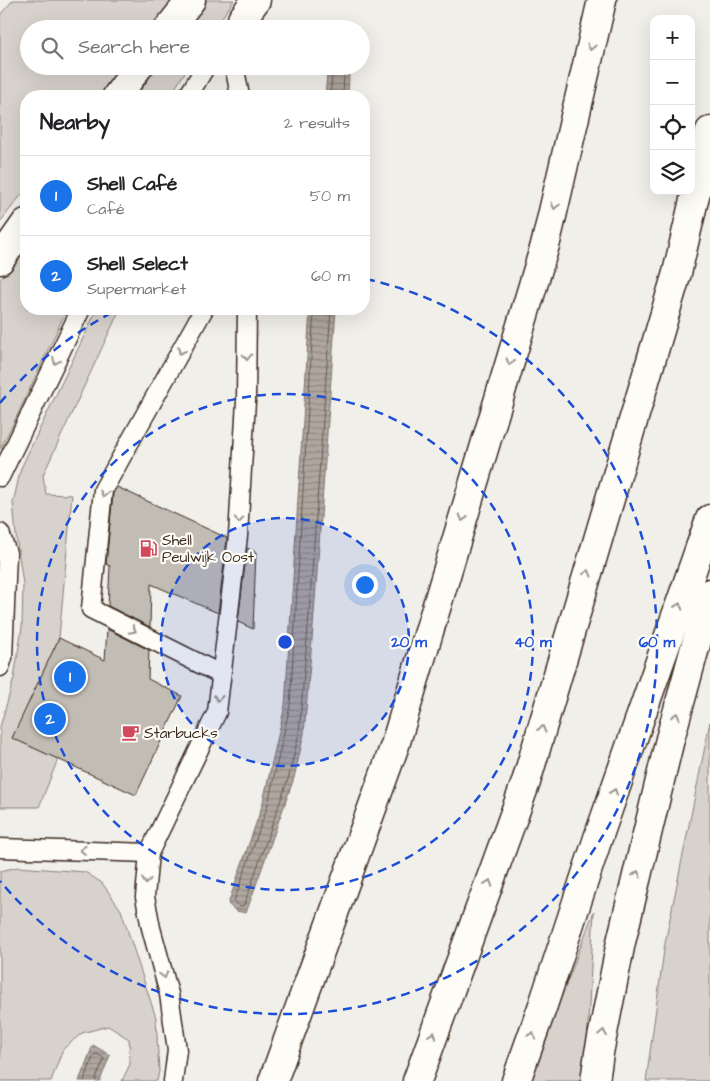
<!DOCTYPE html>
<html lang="en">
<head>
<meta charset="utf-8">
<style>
	:root { --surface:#fff; --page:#f2f2f2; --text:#202124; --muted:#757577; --line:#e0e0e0; --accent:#1a73e8 }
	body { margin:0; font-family:"Architects Daughter",sans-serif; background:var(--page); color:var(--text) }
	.controls { position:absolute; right:15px; top:15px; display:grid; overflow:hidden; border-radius:10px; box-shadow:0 5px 20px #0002 }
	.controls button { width:45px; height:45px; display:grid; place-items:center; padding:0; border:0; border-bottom:1px solid var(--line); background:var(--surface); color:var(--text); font:25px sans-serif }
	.you { position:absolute; left:364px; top:584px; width:18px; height:18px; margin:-12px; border:4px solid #fff; border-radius:50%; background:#1a73e8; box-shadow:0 0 0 8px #1a73e833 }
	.badge { display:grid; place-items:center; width:32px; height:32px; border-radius:50%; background:var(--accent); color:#fff; font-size:16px; font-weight:700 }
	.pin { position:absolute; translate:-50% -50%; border:2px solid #fff; box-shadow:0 1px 5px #0006 }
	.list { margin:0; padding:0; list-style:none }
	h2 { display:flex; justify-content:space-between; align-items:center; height:65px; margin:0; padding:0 20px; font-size:21px }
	h2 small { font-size:16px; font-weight:400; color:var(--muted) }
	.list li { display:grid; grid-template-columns:32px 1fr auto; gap:15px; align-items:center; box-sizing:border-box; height:80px; padding:0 20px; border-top:1px solid var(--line) }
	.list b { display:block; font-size:19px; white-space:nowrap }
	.list p { margin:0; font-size:16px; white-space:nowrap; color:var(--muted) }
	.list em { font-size:16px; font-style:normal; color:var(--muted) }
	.icon { flex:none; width:28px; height:28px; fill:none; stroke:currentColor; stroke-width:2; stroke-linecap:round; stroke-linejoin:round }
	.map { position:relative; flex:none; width:710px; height:1081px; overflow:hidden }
	.search { position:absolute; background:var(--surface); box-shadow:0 5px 20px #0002; left:20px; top:20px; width:350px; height:55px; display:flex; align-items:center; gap:12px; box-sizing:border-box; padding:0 18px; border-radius:28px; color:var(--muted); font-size:19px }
	.panel { position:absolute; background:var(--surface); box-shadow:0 5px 20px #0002; left:20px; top:90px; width:350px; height:225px; border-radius:20px }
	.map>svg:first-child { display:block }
	.grass { fill:#d7d2cc; stroke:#897e75 }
	.water { fill:url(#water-rules); stroke:#80746b }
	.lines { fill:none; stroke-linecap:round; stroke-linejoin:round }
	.shore { stroke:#695c52; stroke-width:1 }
	.building { fill:#c1bcb4; stroke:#3b2a1e }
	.lane-casing { stroke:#3b2a1e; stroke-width:21 }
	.highway-casing { stroke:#3b2a1e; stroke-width:31 }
	.lane { stroke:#fdfcf7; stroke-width:18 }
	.highway { stroke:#fdfcf7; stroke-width:28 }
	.oneway { stroke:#9c938a }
	.ring { fill:none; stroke:#1d4ed8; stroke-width:2.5; stroke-dasharray:9 6 }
	.labels { text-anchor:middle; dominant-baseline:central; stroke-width:4.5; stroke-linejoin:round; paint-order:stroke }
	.poi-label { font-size:15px; fill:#3b2a1e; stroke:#fdfcf7; text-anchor:start }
	.centre { fill:#1d4ed8; stroke:#fdfcf7; stroke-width:2.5 }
	.ring-label { font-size:15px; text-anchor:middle; font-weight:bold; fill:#1d4ed8; stroke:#fdfcf7; stroke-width:4.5; stroke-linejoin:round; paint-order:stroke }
</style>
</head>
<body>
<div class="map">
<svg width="710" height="1081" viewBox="0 0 710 1081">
	<defs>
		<pattern id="water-rules" width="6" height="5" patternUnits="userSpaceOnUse" patternTransform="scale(1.25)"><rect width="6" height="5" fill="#aea69f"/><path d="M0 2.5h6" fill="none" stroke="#8f8781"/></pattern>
	</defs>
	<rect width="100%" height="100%" fill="#f1efea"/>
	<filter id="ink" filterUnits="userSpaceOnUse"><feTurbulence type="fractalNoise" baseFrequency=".02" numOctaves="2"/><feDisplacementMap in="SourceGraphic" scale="10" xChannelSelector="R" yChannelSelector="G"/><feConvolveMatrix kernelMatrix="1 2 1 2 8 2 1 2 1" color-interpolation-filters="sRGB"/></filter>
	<g filter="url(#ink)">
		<g class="grass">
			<polygon points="13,0 174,0 151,29 29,29 29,66 122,66 99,96 26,96 26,189 0,222 0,15"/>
			<polygon points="206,0 234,0 214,29 185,29"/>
			<polygon points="158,66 189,66 170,96 136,96"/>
			<polygon points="26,245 26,309 67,309 18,414 0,449 0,280"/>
			<polygon points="97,309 120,309 43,475 46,494 72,495 59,638 13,738 58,759 39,807 0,807 0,727 14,678 22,627 23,584 16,536 13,503 21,468"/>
			<polygon points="710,722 710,1081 646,1081 665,943"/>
			<polygon points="18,867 85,872 102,883 121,910 156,1018 159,1071 157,1081 122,1081 130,1064 129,1039 108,1026 82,1033 63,1049 51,1081 0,1081 0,1057 1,1056 0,1053 0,871"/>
			<polygon points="594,911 586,1061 583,1081 530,1081"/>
		</g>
		<g class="water">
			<polygon points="333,66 342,66 349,75 348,96 325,96 327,74"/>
			<polygon points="310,309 336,309 313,628 304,734 294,778 246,913 236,911 228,904 262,806 285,705"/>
			<polygon points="93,1045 110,1055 100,1081 79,1081"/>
		</g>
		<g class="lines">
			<g class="shore">
				<polyline points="330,96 332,76 338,70 344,77 343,96"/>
				<polyline points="314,309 290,706 267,808 234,901 235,903 241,907 244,905 289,776 299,733 308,627 331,309"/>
				<polyline points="84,1081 94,1055 97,1054 102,1057 104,1059 96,1078 96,1081"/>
			</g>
		</g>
		<g class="building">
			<polygon points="117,487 227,538 218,613 151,584 150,627 108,606 110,566 106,564 113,493"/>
			<polygon points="247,548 256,552 253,629 238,622"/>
			<polygon points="107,629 149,650 148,679 182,696 136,795 12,738 59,638 105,660"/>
		</g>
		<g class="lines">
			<defs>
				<g id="lane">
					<polyline points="236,66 235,70 240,96"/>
					<polyline points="188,96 206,66"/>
					<polyline points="204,309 103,490 91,609 220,674"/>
					<polyline points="0,477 81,309"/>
					<polyline points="0,533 7,553 3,658 0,667"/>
					<polyline points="0,848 149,853"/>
					<polyline points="173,1081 177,1050 169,994 151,928 145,897 149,853 217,712 238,536 246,401 247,309"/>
				</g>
				<g id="highway">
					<polyline points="242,19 256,0"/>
					<polyline points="168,29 191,0"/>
					<polyline points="117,96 139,66"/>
					<polyline points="0,260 26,223"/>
					<polyline points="273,1081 395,745 546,242 602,0"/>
					<polyline points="417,1081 526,782 677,273 710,131"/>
					<polyline points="516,1081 543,1005 598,838 710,519"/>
					<polyline points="595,1081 599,1053 621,942 670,739 710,593"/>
				</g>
			</defs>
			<use href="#lane" class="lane-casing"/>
			<use href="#highway" class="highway-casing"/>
			<use href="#lane" class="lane"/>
			<use href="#highway" class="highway"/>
		</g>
		<defs><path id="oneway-chevron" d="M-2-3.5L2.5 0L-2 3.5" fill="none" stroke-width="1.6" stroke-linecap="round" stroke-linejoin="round" transform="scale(1.25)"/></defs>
		<g class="oneway">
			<use href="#oneway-chevron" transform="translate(591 47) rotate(103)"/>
			<use href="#oneway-chevron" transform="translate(555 206) rotate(103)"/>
			<use href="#oneway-chevron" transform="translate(181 351) rotate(119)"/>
			<use href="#oneway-chevron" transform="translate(247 357) rotate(90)"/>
			<use href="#oneway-chevron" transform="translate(56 361) rotate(116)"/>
			<use href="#oneway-chevron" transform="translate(510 362) rotate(107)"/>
			<use href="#oneway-chevron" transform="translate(104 494) rotate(103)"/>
			<use href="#oneway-chevron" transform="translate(463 518) rotate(107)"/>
			<use href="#oneway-chevron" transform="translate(239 520) rotate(94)"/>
			<use href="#oneway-chevron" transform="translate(588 573) rotate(-73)"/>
			<use href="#oneway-chevron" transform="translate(679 606) rotate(-71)"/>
			<use href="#oneway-chevron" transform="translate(133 630) rotate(27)"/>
			<use href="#oneway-chevron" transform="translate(218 698) rotate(96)"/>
			<use href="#oneway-chevron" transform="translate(676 716) rotate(-75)"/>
			<use href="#oneway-chevron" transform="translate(542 729) rotate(-73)"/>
			<use href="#oneway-chevron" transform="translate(614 792) rotate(-71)"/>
			<use href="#oneway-chevron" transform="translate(83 850) rotate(-178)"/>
			<use href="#oneway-chevron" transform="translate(637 874) rotate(-76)"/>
			<use href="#oneway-chevron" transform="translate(146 881) rotate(96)"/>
			<use href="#oneway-chevron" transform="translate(489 883) rotate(-70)"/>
			<use href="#oneway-chevron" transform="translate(164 975) rotate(75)"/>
			<use href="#oneway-chevron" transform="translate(603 1033) rotate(-79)"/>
			<use href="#oneway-chevron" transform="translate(433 1035) rotate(-70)"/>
			<use href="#oneway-chevron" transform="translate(532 1035) rotate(-70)"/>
		</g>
	</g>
	<circle cx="285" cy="642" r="124" fill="#1d4ed8" fill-opacity=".12"/>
	<g class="ring">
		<circle cx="285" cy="642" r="124"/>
		<circle cx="285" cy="642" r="248"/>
		<path d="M0 403A372 372 0 0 1 119 309M366 279A372 372 0 1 1 0 881"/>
	</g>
	<defs>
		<symbol id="fuel-bare" viewBox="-9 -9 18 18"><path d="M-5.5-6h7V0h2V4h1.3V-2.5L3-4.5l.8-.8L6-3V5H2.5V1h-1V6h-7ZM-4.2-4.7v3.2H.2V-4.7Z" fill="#d1495b" stroke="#fdfcf7" stroke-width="2.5" paint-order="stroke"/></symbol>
		<symbol id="cafe-bare" viewBox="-9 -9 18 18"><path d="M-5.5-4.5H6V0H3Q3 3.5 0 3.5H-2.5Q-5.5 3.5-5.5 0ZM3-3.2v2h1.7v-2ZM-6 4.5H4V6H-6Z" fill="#d1495b" stroke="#fdfcf7" stroke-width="2.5" paint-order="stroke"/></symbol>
	</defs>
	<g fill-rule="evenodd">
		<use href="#fuel-bare" x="136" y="536" width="25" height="25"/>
		<use href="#cafe-bare" x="118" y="720" width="25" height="25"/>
	</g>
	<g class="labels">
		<g class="poi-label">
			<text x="162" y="540">Shell<tspan x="162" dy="17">Peulwijk Oost</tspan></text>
			<text x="144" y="733">Starbucks</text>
		</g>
	</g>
	<circle cx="285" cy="642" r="8" class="centre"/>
	<g class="ring-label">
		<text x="409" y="647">20 m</text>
		<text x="533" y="647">40 m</text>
		<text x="657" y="647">60 m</text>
	</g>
</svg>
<div class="controls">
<button>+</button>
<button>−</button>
<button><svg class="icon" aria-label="locate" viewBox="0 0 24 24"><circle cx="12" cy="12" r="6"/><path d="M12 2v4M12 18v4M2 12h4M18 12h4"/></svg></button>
<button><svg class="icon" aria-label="layers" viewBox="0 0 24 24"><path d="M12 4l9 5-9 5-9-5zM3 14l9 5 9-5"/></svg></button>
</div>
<div class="you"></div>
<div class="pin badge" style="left:70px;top:677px">1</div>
<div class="pin badge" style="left:50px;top:719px">2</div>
<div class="search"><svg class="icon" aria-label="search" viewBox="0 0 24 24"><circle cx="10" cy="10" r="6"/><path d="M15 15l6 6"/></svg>Search here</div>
<section class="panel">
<h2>Nearby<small>2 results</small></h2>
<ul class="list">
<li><span class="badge">1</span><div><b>Shell Café</b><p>Café</p></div><em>50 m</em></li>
<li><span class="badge">2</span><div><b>Shell Select</b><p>Supermarket</p></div><em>60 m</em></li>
</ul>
</section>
</div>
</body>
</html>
